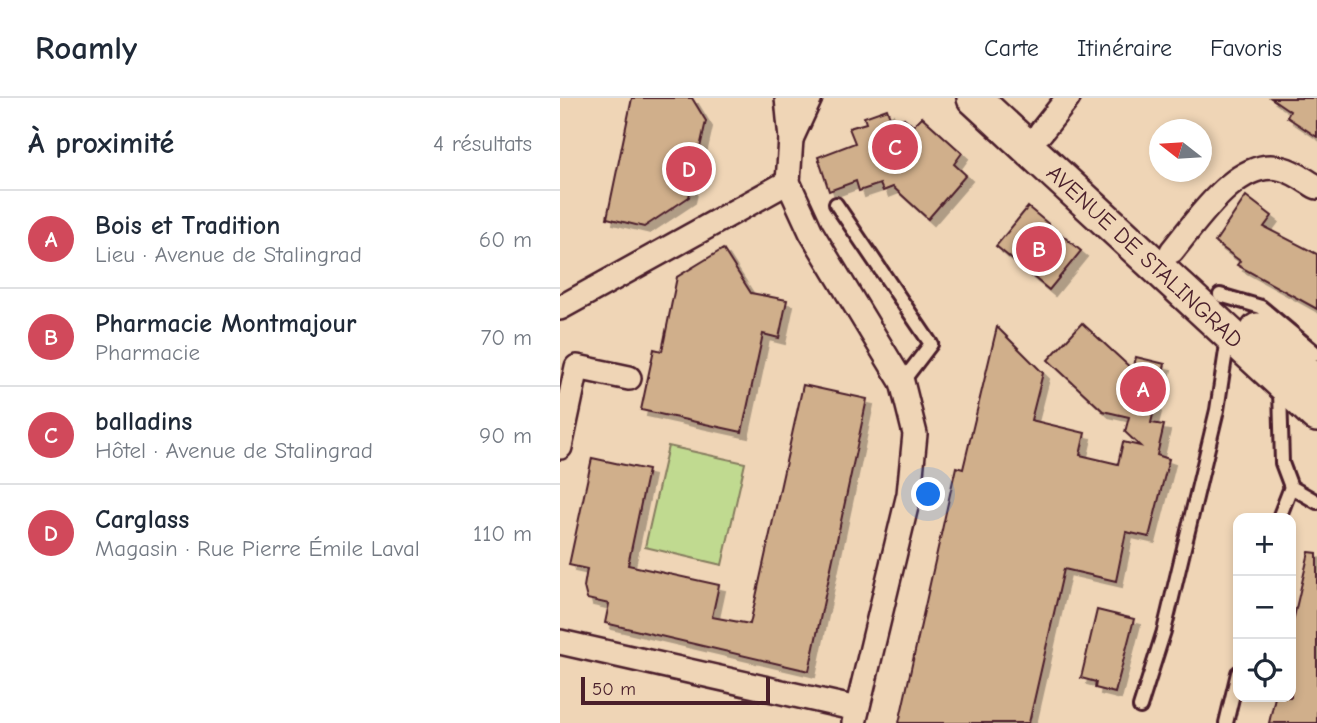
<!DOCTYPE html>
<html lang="fr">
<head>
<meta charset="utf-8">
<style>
	:root { --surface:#fff; --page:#f2f2f3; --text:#1f2937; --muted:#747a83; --line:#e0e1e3; --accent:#d1495b }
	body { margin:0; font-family:"Comic Neue",sans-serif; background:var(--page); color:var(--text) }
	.controls { position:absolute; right:21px; bottom:21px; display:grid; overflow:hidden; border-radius:14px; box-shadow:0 4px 10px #0003 }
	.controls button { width:63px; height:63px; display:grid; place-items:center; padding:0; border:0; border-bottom:2px solid var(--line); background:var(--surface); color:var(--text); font:35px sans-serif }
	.compass { position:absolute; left:589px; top:21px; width:63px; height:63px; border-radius:50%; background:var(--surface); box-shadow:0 4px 10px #0003; rotate:287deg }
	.scale { position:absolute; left:21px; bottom:18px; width:189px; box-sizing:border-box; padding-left:7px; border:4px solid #4a1f2b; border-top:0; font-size:19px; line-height:24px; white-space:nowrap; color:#4a1f2b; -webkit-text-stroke:5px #efd5b6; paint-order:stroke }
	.you { position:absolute; left:369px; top:397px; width:24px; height:24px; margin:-18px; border:5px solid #fff; border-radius:50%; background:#1a73e8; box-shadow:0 0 0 10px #1a73e833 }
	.badge { display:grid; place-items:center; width:46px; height:46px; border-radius:50%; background:var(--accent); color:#fff; font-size:23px; font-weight:700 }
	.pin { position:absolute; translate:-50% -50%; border:4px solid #fff; box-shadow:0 2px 7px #0006 }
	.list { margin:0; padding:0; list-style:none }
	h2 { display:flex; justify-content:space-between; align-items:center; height:91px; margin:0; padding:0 28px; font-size:30px }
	h2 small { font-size:23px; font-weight:400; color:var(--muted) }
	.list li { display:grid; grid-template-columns:46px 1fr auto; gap:21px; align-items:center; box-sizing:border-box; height:98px; padding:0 28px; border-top:2px solid var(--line) }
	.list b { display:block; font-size:26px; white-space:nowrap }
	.list p { margin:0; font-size:23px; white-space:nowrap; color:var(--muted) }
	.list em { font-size:23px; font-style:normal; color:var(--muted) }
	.icon { flex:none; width:38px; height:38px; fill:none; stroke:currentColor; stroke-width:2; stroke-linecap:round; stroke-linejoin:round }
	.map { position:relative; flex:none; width:757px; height:625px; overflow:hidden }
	header { display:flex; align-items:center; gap:42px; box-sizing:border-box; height:98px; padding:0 35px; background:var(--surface); border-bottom:2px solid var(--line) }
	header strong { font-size:33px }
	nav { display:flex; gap:38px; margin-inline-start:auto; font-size:24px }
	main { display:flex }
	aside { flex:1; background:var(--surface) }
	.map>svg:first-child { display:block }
	.green { fill:#c0da90; stroke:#857c5e; stroke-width:2 }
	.building { fill:#d0af8b; stroke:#4a1f2b; stroke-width:2; filter:url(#shadow) }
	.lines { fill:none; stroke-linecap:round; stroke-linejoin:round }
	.service-casing { stroke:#4a1f2b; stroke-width:18 }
	.minor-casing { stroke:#4a1f2b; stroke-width:28 }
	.secondary-casing { stroke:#4a1f2b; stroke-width:38 }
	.service { stroke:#efd5b6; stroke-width:12 }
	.minor { stroke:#efd5b6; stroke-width:23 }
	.secondary { stroke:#efd5b6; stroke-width:33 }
	.labels { text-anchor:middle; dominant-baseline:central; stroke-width:5; stroke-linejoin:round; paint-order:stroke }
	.street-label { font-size:23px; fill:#4a1f2b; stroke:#efd5b6 }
</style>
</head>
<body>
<header>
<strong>Roamly</strong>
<nav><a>Carte</a><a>Itinéraire</a><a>Favoris</a></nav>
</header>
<main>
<aside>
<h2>À proximité<small>4 résultats</small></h2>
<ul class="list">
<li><span class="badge">A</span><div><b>Bois et Tradition</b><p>Lieu · Avenue de Stalingrad</p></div><em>60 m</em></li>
<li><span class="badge">B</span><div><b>Pharmacie Montmajour</b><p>Pharmacie</p></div><em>70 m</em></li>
<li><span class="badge">C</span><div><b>balladins</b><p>Hôtel · Avenue de Stalingrad</p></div><em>90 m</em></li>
<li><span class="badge">D</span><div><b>Carglass</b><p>Magasin · Rue Pierre Émile Laval</p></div><em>110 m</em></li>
</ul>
</aside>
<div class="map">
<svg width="757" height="625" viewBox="0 0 757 625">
	<defs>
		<filter id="shadow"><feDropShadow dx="6" dy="6" stdDeviation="0" flood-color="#0004"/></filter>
	</defs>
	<rect width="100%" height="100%" fill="#efd5b6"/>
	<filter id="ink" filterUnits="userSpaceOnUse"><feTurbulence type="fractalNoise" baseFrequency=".0143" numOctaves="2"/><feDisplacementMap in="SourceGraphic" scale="14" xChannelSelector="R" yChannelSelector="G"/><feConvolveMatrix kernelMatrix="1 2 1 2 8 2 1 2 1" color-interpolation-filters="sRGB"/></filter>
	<g filter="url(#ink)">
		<polygon class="green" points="108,348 185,365 162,467 85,449"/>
		<g class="building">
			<polygon points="72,0 132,0 146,23 129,99 84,129 47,120"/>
			<polygon points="711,0 757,0 757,39 727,19 730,13"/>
			<polygon points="327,11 332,24 344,20 353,28 362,19 402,55 394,66 406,77 368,121 333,89 323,93 320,86 299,93 296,83 269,93 258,59 295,45 289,30 306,25 304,19"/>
			<polygon points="686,98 712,118 704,129 757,156 757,211 677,167 680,163 655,144"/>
			<polygon points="468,109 521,153 489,192 436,148"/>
			<polygon points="163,151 191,195 227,202 219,240 203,236 182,334 81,312 94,251 102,253 117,179"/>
			<polygon points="522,225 573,272 576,259 605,266 591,325 604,327 597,357 609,361 589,439 566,434 556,483 504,471 469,625 339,625 396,369 403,371 437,229 483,275 471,322 525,335 520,357 558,366 563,344 580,348 565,334 569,319 543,313 488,262"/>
			<polygon points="243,287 307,301 249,573 45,525 49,506 27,501 24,489 27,471 9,467 32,360 88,372 68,467 159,487 152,519 190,526"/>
			<polygon points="749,454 757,455 757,625 709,625 715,599 731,599 731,532"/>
			<polygon points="537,512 574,521 555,595 535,590 536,584 521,580"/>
		</g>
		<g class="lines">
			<defs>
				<g id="service">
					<polyline points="276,106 371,246 342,284"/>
					<polyline points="660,197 701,209 757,256"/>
					<polyline points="720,292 722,365 731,389 757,404"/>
					<polyline points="719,420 731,389"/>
					<polyline points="580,609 604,533 657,312 668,240"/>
					<polyline points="666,625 678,575"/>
				</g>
				<g id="minor">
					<polyline points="227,0 231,41 228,84 251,134 342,284 355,336 349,396 294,625"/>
					<polyline points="481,34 508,0"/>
					<polyline points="231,41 250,0"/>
					<path d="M612,153C636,124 679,57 723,71C735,74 746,83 757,89"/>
					<polyline points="0,210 228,84"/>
					<polyline points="0,349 17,269 69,280"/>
					<polyline points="0,544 297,611"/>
				</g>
				<g id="secondary">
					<path id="s1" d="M414,0L757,317"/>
					<polyline points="698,232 757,285"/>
				</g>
			</defs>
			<use href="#service" class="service-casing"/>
			<use href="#minor" class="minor-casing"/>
			<use href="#secondary" class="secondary-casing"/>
			<use href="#service" class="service"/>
			<use href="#minor" class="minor"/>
			<use href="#secondary" class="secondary"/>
		</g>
	</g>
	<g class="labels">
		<g class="street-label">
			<text stroke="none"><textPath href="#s1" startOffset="233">AVENUE DE STALINGRAD</textPath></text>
		</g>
	</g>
</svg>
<div class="controls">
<button>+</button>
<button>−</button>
<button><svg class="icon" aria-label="locate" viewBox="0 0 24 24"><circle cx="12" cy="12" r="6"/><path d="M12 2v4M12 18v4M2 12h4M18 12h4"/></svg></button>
</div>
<svg class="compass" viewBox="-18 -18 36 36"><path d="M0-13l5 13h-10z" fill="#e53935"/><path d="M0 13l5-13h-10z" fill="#747a83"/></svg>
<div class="scale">50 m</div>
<div class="you"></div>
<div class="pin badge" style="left:583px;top:291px">A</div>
<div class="pin badge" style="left:479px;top:151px">B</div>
<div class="pin badge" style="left:335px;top:49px">C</div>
<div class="pin badge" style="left:129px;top:71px">D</div>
</div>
</main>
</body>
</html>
